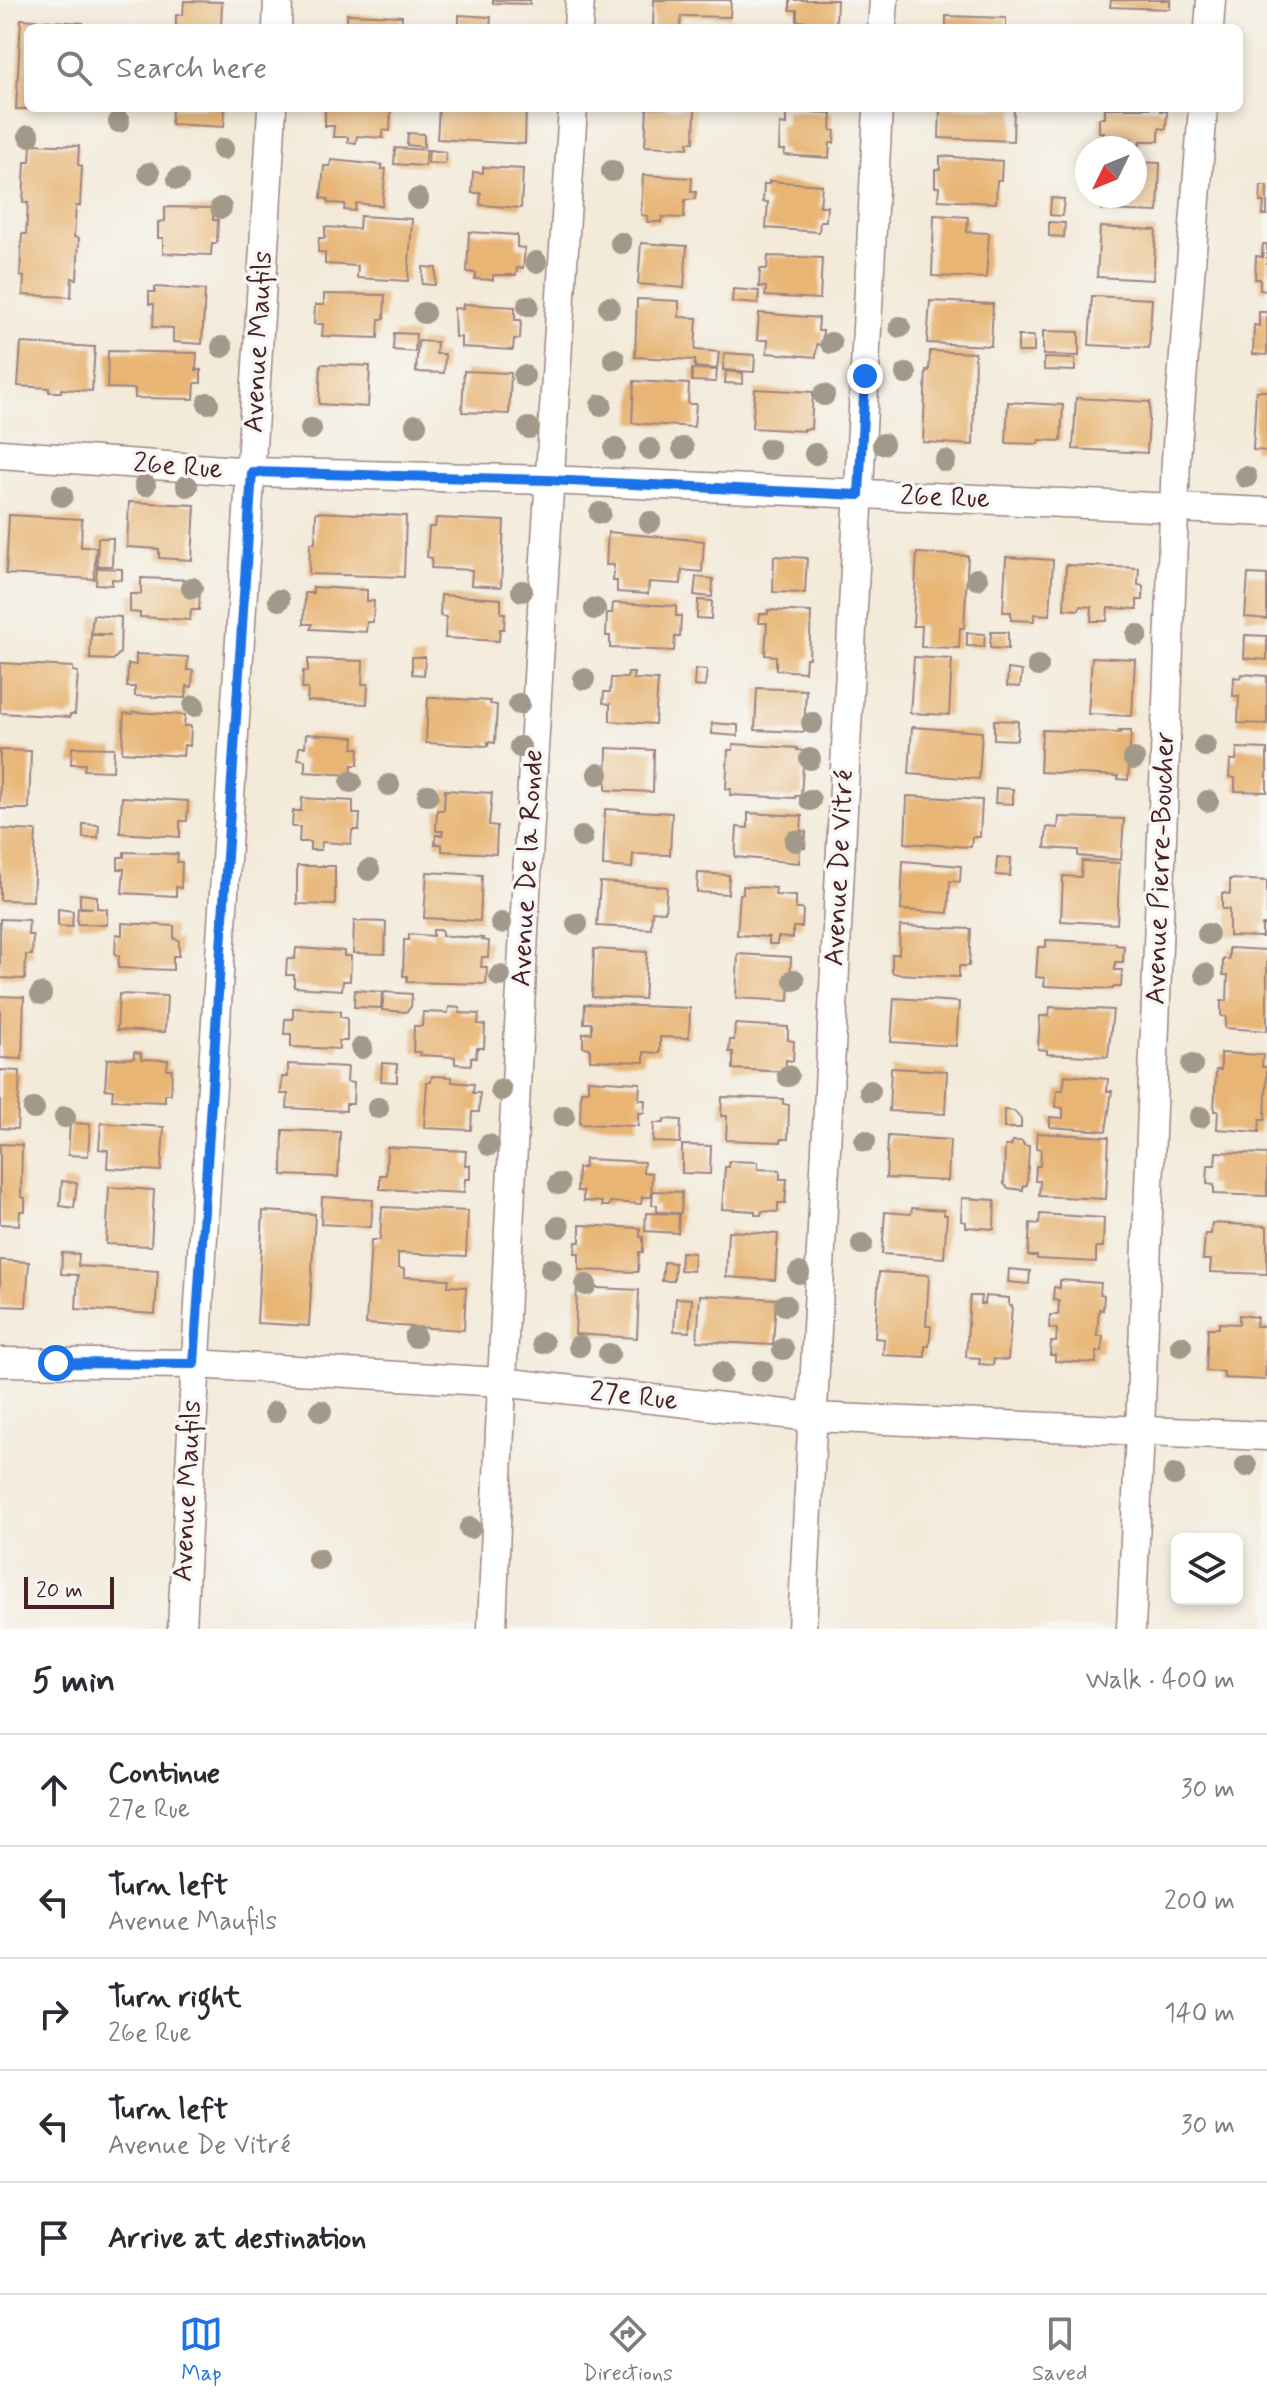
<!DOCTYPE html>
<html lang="en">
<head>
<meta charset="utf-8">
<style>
	:root { --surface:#fff; --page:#f7f7f7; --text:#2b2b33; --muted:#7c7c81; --line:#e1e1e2; --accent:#1a73e8 }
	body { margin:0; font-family:Mynerve,sans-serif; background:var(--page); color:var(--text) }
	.controls { position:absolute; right:24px; bottom:24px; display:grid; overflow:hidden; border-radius:12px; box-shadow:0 4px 12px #0003 }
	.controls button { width:72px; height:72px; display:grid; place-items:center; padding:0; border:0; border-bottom:2px solid var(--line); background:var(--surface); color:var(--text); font:40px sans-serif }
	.compass { position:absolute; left:1075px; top:136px; width:72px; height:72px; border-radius:50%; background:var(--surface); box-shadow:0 4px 12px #0003; rotate:227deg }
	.scale { position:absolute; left:24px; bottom:20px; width:90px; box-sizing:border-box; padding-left:8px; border:4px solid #4a1f2b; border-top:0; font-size:22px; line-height:28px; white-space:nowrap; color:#4a1f2b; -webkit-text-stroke:6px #f6f6f2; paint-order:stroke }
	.stop { position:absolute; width:24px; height:24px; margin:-18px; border:6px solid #1a73e8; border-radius:50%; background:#fff }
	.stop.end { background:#1a73e8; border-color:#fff; box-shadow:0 2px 8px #0008 }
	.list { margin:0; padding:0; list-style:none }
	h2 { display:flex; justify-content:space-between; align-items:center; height:104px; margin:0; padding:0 32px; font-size:34px }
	h2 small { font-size:26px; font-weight:400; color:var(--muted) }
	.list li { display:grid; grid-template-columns:52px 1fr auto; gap:24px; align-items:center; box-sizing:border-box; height:112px; padding:0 32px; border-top:2px solid var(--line) }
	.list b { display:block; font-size:30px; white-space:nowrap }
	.list p { margin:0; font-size:26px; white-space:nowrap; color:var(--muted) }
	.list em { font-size:26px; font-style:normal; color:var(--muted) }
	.icon { flex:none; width:44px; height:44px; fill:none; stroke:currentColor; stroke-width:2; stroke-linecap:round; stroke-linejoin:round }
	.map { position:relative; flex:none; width:1267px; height:1629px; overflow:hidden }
	.search { position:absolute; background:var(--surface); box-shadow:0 4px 12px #0003; left:24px; right:24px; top:24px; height:88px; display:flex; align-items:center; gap:20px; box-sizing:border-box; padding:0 28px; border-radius:12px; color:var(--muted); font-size:30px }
	.sheet { height:664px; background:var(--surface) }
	nav { display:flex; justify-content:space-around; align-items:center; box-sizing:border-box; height:112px; border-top:2px solid var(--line); background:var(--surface); font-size:22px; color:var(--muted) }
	nav a { display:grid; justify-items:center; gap:4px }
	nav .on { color:var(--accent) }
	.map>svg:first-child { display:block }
	.building { fill:#e8b574 }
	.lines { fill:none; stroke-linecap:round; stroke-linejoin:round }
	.street-casing { stroke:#9e8482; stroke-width:31 }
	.street { stroke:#fff; stroke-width:28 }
	.tree { fill:#a3998a }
	.route { stroke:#1a73e8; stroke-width:10 }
	.labels { text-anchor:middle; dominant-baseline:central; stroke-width:7; stroke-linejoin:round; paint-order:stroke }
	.street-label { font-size:28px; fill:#4a1f2b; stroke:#f6f6f2 }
</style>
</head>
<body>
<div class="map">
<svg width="1267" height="1629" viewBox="0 0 1267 1629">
	<rect width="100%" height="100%" fill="#f6f6f2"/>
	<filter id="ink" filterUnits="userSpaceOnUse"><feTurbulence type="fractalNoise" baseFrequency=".0125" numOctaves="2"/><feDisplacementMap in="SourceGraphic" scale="16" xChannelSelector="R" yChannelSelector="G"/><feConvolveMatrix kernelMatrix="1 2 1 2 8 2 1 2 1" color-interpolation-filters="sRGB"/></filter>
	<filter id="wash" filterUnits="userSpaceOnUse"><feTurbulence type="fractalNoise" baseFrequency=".006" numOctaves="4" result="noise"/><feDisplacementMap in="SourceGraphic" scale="32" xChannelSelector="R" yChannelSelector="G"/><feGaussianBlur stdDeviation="1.8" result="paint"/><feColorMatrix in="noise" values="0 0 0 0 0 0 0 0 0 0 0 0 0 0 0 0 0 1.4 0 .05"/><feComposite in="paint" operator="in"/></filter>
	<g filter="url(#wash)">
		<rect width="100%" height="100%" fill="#f3ead9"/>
		<g id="blocks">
			<g class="building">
				<polygon points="493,0 530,0 530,4 493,3"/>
				<polygon points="654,0 731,0 730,17 681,16 680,28 653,26"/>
				<polygon points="790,0 837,0 836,24 797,21 797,10 790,10"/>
				<polygon points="1111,0 1170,0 1170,9 1110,7"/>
				<polygon points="184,1 222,2 221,28 176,28 176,15 183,15"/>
				<polygon points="347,14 402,16 401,28 347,28"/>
				<polygon points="459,15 491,17 490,28 459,28"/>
				<polygon points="946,16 1006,18 1006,28 946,28"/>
				<polygon points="21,19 83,23 82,28 28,28 28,109 16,109"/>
				<polygon points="172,108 225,108 224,127 171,124"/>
				<polygon points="325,108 391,108 390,131 383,130 383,138 357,136 356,143 348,142 348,137 333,137 334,126 325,126"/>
				<polygon points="439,108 526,108 525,144 437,139"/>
				<polygon points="647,108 695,108 694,142 688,142 688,148 645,146"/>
				<polygon points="940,108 1014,108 1013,141 939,138"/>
				<polygon points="1105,108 1160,108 1160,111 1167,111 1166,129 1159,128 1159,141 1140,141 1140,145 1132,144 1132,139 1104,138 1104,132 1099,132 1099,118 1105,118"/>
				<polygon points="786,111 832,113 831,130 835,131 834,143 830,143 829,158 784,155 785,150 779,150 780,124 786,125"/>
				<polygon points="408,133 424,134 424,147 407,145"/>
				<polygon points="31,144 79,146 78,165 82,166 80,206 76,206 74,237 79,238 77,279 72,278 71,297 23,295 24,277 20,276 22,234 26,234 27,219 28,203 23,203 25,162 30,162"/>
				<polygon points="395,148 427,150 425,166 394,164"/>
				<polygon points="429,150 446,152 445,164 428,163"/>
				<polygon points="940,156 1002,161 1001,180 997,180 996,203 938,200 939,187 935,187 935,169 940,169"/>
				<polygon points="331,160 382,165 382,169 386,169 382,206 356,203 355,211 344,210 345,204 328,203 328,199 321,198 324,166 330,166"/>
				<polygon points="1135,162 1160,163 1158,212 1101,210 1101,196 1135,196"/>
				<polygon points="483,167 523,169 521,208 480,205 481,193 472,193 473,172 483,173"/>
				<polygon points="643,175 692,178 691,192 696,192 695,199 685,200 684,218 662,217 661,222 647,222 648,216 641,215"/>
				<polygon points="769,181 822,185 820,206 827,206 826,221 820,221 819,232 766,228 768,202 763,202 764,184 769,184"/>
				<polygon points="1261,186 1267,186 1267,215 1263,215 1264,202 1260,202"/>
				<polygon points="1051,198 1064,199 1062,216 1050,215"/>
				<polygon points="165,207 213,208 213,220 218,220 217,243 212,243 211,255 163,253 163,238 158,238 158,222 165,221"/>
				<polygon points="934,215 968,217 967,232 989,233 986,278 932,276"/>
				<polygon points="360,216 412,219 408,281 357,278 358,266 325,264 325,253 318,252 319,238 325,238 325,227 359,229"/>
				<polygon points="1049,222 1065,223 1064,237 1049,236"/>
				<polygon points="1100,227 1156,230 1153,280 1097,277"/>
				<polygon points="469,232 517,235 517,247 525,248 523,268 517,268 516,275 493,275 493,280 475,279 476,273 467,272"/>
				<polygon points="641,243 687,246 684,288 638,284"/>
				<polygon points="1263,244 1267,244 1267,291 1260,290 1260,279 1255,279 1256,256 1262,257"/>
				<polygon points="768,256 822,258 820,299 765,296 766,287 759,287 760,269 767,269"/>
				<polygon points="423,267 436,268 435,285 422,284"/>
				<polygon points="155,287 205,290 202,344 173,342 173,328 153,327 154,304 149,304 149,292 155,292"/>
				<polygon points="733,289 759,291 758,304 732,302"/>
				<polygon points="324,294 385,295 384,319 379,319 378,338 322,336 323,324 314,324 315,305 324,305"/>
				<polygon points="1092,296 1152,299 1149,348 1089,345"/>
				<polygon points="637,299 679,301 679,317 697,318 695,350 719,352 717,369 695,367 695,360 635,357"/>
				<polygon points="930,301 993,304 991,346 927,343"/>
				<polygon points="463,304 515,307 515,320 521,320 520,339 514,339 513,350 461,347 461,337 455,337 454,308 463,309"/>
				<polygon points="1259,312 1267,312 1267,355 1253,354 1254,325 1259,326"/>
				<polygon points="759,313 819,318 818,331 823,331 822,345 817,344 816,357 767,353 768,340 757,340"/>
				<polygon points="1043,331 1079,332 1079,356 1043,355"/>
				<polygon points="394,333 416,334 415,352 393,350"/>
				<rect x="1018" y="336" width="16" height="16"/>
				<polygon points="418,341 437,342 436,354 445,354 444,373 416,372"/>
				<polygon points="21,343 95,347 92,391 61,389 61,392 49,392 49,388 18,386"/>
				<polygon points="108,351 197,353 196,370 201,370 201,383 195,383 194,399 135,398 135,389 107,388"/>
				<polygon points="930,351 975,353 973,445 923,442 926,370 929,371"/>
				<polygon points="724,353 755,355 754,372 723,370"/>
				<polygon points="1044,358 1075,359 1075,371 1044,370"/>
				<polygon points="321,364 370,366 368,407 319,404"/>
				<polygon points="692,369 717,370 716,382 692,381"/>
				<polygon points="464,371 511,373 509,414 462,412"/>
				<polygon points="726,371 743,373 743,384 725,383"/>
				<polygon points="634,381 689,384 688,404 696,404 694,427 632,423"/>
				<polygon points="755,389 813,392 811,429 804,429 804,431 752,428"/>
				<polygon points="1256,391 1267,391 1267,451 1253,450"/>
				<polygon points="1076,398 1150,402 1147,453 1073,449"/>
				<polygon points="1008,402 1063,405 1061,441 1039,440 1038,444 1006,443"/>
				<polygon points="129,502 195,505 192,560 159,558 159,549 127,547"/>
				<polygon points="316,512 406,516 404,577 309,574 310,543 315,543"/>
				<polygon points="9,515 82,519 81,547 96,547 94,579 6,574"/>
				<polygon points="436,518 504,521 501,587 471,585 472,570 431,568 432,558 427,557 429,527 435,527"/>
				<polygon points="608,532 704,541 702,572 682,570 681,584 649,582 648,594 617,592 617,581 613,581 614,565 606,565"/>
				<polygon points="98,538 113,538 112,566 97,566"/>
				<polygon points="917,553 968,556 964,628 960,628 959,648 921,647 922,626 913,626"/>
				<polygon points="774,556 807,558 805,593 773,592"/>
				<polygon points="1006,557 1053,560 1050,615 1034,614 1034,621 1011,620 1011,612 1003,612"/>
				<polygon points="1066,565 1139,568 1138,585 1143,586 1143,600 1137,600 1137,609 1108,608 1107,621 1091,621 1092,607 1080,606 1079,610 1064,609"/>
				<polygon points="97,568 122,569 122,580 112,579 112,585 96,584"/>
				<polygon points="1248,574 1267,575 1267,619 1245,617"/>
				<polygon points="696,577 713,579 712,597 694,595"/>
				<polygon points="141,578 192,580 191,590 200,590 199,610 191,610 190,620 140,617 140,613 130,612 130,594 141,594"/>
				<polygon points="313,587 367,590 367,601 374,601 373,622 367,622 366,632 311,629 312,624 304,624 305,593 313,593"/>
				<polygon points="441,595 501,599 501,613 505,613 504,629 500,629 499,641 445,638 446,617 440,616"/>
				<polygon points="698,600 712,601 711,619 697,618"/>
				<polygon points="613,603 676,606 676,616 681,616 680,637 675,637 674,651 610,648 610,636 606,636 607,613 612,613"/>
				<polygon points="768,610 811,612 809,658 806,658 805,672 776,670 776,656 765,655 767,623 759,623 760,614 768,614"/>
				<polygon points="93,615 121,617 120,653 113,660 90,659 91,635 111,635 91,633"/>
				<polygon points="991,632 1008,632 1008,649 990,648"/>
				<polygon points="967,633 985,634 984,647 967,646"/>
				<polygon points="1245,635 1267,636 1267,660 1244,658"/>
				<polygon points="136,654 188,657 187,670 193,670 192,687 187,686 186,698 135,696 135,687 127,687 128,664 136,665"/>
				<polygon points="412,657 425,657 424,675 412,674"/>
				<polygon points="914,657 952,659 949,715 910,713"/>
				<polygon points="1092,657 1135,659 1132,716 1088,714"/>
				<polygon points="308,659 363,661 362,684 368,684 367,704 307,701 308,689 302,688 303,671 308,672"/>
				<polygon points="0,663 73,667 73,671 78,672 75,714 70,714 70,717 0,713"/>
				<polygon points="695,669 707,670 705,687 694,686"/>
				<polygon points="1008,669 1022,671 1020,687 1007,686"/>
				<polygon points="628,673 634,673 633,679 658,680 655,724 610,721 610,704 603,703 604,692 610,692 611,678 627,678"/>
				<polygon points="1241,674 1267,676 1267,724 1238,723 1239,696 1233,696 1234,677 1240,678"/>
				<polygon points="757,688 806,690 804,732 755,730"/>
				<polygon points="428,697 490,701 490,704 497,705 495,743 488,742 488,746 426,743"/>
				<polygon points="133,712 185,715 184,726 191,726 190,746 184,745 183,756 122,752 124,713 133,714"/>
				<polygon points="994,720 1018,721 1017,740 994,739"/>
				<polygon points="712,723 738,725 738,736 712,734"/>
				<polygon points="912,727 982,732 979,779 909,774"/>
				<polygon points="1042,730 1120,733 1119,731 1131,731 1128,780 1118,779 1118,776 1040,772"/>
				<polygon points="306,734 354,737 353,748 359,748 358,765 352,765 351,775 305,772 305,760 298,759 299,747 305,747"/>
				<polygon points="733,744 797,748 797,750 804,751 801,796 795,796 795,798 730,795 731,789 726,789 728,750 733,750"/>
				<polygon points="72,747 114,748 113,771 84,770 85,764 71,764"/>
				<polygon points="607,748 654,750 653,792 606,790"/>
				<polygon points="1237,748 1267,749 1267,792 1235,791 1235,778 1229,777 1230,760 1236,760"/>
				<polygon points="0,750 31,751 29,809 0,809"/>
				<polygon points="996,788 1013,789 1013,804 995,803"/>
				<polygon points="445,790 492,793 489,825 497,826 496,854 442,851 442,844 435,844 436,835 442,835 443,831 436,831 437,810 444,810"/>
				<polygon points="907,796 982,800 980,837 972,837 971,847 905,843"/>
				<polygon points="122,797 188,801 187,821 180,821 180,837 120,833"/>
				<polygon points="302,798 353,801 353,814 360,814 359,830 352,830 351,844 322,842 321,850 310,850 310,842 299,842 300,827 292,827 293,811 301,811"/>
				<polygon points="605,809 672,813 670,855 633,854 632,868 603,866"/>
				<polygon points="748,813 802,816 801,831 806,832 805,848 800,848 799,863 735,857 737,827 748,828"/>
				<polygon points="1059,817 1124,819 1121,860 1078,856 1078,850 1045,848 1047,827 1058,828"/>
				<polygon points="83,824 99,825 98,838 83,838"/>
				<polygon points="0,829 36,831 33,901 0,900"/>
				<polygon points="124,852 178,854 177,862 182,862 181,888 176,887 176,896 122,893 124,869 118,869 118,857 124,857"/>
				<polygon points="997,857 1011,858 1010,876 996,875"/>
				<polygon points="903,861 961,866 960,882 950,881 948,913 901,910"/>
				<polygon points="1082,861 1120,863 1117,924 1061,921 1063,876 1081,877"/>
				<polygon points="297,866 335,866 335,905 297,904"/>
				<polygon points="427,872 482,875 480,921 424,918"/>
				<polygon points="698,873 729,875 728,894 697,892"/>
				<polygon points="1230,879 1267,881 1267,925 1262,925 1262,937 1229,936 1229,909 1222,909 1222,893 1230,894"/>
				<polygon points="600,882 667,887 665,912 652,911 651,929 597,926"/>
				<polygon points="743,886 776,888 775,895 796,896 796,909 803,909 802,927 793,927 793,938 778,937 777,944 769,944 769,937 737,935 740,894 743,894"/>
				<polygon points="80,894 97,896 97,908 107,909 107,925 77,924 78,908 93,908 80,907"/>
				<polygon points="58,909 73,911 72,927 58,926"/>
				<polygon points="0,919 29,920 28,935 33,935 32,955 26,955 25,979 0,978"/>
				<polygon points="354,921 386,922 385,954 353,953"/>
				<polygon points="122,923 174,926 174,939 179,940 179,956 173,956 173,970 118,968 119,956 115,955 116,934 122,935"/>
				<polygon points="900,926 971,929 969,966 959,966 959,977 897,974 892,972 892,954 899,954"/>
				<polygon points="433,930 442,930 442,936 483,938 482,940 489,941 488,957 482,957 481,967 487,967 486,984 407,982 407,976 403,976 404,940 409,940 409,934 433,936"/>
				<polygon points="1046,940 1116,943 1116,945 1124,946 1123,962 1115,962 1115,970 1122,970 1121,987 1113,987 1113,989 1044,986 1045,978 1036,977 1038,947 1046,947"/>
				<polygon points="296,948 344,951 344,956 351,956 350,981 343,981 342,990 294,987 294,975 286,975 287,959 295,959"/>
				<polygon points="1229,948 1267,950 1267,1031 1225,1028 1226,1017 1221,1016 1221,1001 1227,1001 1228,975 1223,975 1223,959 1229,959"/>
				<polygon points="594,949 647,952 644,999 592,997"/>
				<polygon points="738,954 791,957 789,1001 736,998"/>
				<polygon points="355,990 382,992 381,1008 354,1007"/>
				<polygon points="384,992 412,994 411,1007 406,1012 382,1010"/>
				<polygon points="119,994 167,996 165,1032 117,1030"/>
				<polygon points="0,996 24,997 22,1059 0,1058"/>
				<polygon points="894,998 959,1002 956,1046 891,1042"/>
				<polygon points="585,1004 690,1008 689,1038 660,1037 660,1053 644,1052 644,1062 590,1060 590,1048 583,1047 583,1033 592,1033 592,1023 584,1023"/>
				<polygon points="449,1007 460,1008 459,1013 479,1014 478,1024 485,1025 484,1048 477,1048 476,1058 471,1057 471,1065 455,1064 455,1057 420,1055 421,1052 413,1052 414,1026 422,1026 423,1012 448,1013"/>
				<polygon points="1050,1007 1113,1010 1108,1057 1047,1054 1047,1050 1038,1049 1040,1016 1049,1016"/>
				<polygon points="293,1008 340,1011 340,1017 347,1018 347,1041 339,1041 339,1049 291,1047 291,1034 284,1034 285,1019 293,1019"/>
				<polygon points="735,1024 788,1027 788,1040 794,1041 793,1061 786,1060 786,1072 733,1069 733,1052 729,1052 730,1040 734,1040"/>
				<polygon points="134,1052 141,1053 141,1059 168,1060 167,1069 172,1069 171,1094 165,1094 165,1102 112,1100 113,1090 105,1089 107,1059 134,1058"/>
				<polygon points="1221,1053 1263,1055 1262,1067 1267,1067 1267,1074 1265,1119 1260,1119 1259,1132 1217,1129 1218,1111 1214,1111 1216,1070 1221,1070"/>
				<polygon points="382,1063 397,1064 397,1082 381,1081"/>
				<polygon points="288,1064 348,1067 347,1082 354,1083 353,1104 346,1104 346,1111 287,1108 288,1094 281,1094 282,1077 288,1077"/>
				<polygon points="891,1068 947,1071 945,1114 889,1111"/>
				<polygon points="0,1070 20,1071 17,1129 0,1128"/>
				<polygon points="1065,1075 1108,1079 1107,1091 1112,1091 1106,1131 1050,1127 1050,1117 1063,1118 1063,1108 1056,1107 1057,1090 1063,1090"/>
				<polygon points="432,1076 452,1077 452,1082 474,1084 473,1093 480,1093 479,1112 472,1112 471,1130 424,1128 427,1082 431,1082"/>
				<polygon points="588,1080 640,1083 639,1100 645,1100 644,1113 638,1113 638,1126 580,1124 581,1091 588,1091"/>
				<polygon points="722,1097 783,1099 783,1104 789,1105 788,1139 781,1139 781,1142 726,1140 727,1116 721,1116"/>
				<polygon points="1004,1110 1014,1111 1021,1119 1021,1128 1004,1128"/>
				<polygon points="664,1119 681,1120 680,1143 653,1142 654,1123 664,1123"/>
				<polygon points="70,1123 90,1124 88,1156 68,1155"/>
				<polygon points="101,1123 164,1127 161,1171 107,1168 108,1150 99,1149"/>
				<polygon points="283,1130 340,1132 338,1177 282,1175"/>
				<polygon points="1037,1133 1109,1137 1106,1199 1039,1196 1040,1181 1035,1181 1036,1166 1040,1166 1041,1149 1036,1148"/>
				<polygon points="888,1136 950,1140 948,1181 886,1178"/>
				<polygon points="1013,1141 1022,1141 1024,1145 1029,1146 1027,1185 1023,1186 1023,1190 1008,1188 1004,1184 1005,1146 1011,1146"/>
				<polygon points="0,1144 22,1145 21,1197 25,1198 25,1211 20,1211 19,1225 0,1224"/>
				<polygon points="682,1145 711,1146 710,1174 682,1173"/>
				<polygon points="387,1147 466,1151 465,1165 470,1165 470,1179 465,1179 464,1193 380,1189 380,1175 386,1175"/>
				<polygon points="1216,1152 1267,1154 1267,1196 1214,1194 1214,1185 1207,1184 1208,1165 1215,1165"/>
				<polygon points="585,1159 644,1162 643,1172 652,1173 651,1197 642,1197 641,1204 610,1202 609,1206 602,1206 602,1202 583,1201 583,1191 577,1191 578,1168 584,1168"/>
				<polygon points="729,1161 758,1162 758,1169 780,1170 780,1179 787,1179 785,1203 778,1203 778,1212 762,1211 761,1215 755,1215 755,1211 722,1209 725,1167 729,1167"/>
				<polygon points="62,1181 77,1183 74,1208 60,1206"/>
				<polygon points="109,1187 154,1190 151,1246 106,1244"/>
				<polygon points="653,1191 682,1192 681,1213 657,1212 657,1205 652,1205"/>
				<polygon points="322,1197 373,1200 371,1227 321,1224"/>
				<polygon points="962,1198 995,1200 994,1229 966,1227 966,1222 961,1221"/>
				<polygon points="382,1207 468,1211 466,1256 398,1253 398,1268 404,1269 404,1277 449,1279 448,1286 466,1287 464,1330 366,1324 371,1240 380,1240"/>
				<polygon points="912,1208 944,1210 944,1215 947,1215 944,1258 882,1254 885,1212 911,1214"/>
				<polygon points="263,1211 315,1214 309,1326 257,1323"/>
				<polygon points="646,1213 679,1214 678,1233 645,1231"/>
				<polygon points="1040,1214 1104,1218 1103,1247 1096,1247 1096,1262 1037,1259 1037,1256 1028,1256 1030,1223 1039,1224"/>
				<polygon points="1212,1223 1267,1226 1267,1274 1210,1272 1211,1260 1203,1260 1205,1234 1211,1234"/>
				<polygon points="580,1225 640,1228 640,1237 643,1237 643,1252 639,1252 638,1272 579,1270 579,1253 575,1253 576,1242 580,1242"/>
				<polygon points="728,1231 778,1234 775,1280 726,1277"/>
				<polygon points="681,1252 694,1253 693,1271 680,1270"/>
				<polygon points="62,1253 79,1254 78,1266 158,1271 155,1314 76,1309 78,1275 61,1274"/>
				<polygon points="0,1260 29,1262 26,1307 0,1306"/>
				<polygon points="664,1262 675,1263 674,1281 662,1281"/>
				<polygon points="1009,1269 1030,1271 1029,1284 1008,1282"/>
				<polygon points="879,1272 929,1275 926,1326 931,1326 929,1346 925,1346 925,1357 883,1355 884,1339 875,1338"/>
				<polygon points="1060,1280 1101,1283 1100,1294 1104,1295 1103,1310 1099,1309 1097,1336 1103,1336 1102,1352 1096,1352 1096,1363 1055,1361 1055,1355 1050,1355 1051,1342 1056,1342 1057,1329 1049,1328 1050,1315 1058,1315 1059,1301 1053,1300 1054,1287 1060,1288"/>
				<polygon points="577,1287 639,1290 637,1338 575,1334"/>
				<polygon points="700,1295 776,1299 773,1345 697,1341"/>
				<polygon points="970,1296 981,1296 980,1304 984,1304 985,1296 1009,1298 1009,1306 1012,1306 1008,1360 994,1359 993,1365 979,1364 980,1358 966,1357"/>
				<polygon points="676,1298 692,1299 689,1332 674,1331"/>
				<polygon points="1239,1315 1257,1317 1256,1326 1267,1326 1265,1380 1224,1378 1224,1372 1206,1371 1208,1328 1219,1328 1219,1323 1239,1324"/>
			</g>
		</g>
	</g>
	<g filter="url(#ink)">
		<use href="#blocks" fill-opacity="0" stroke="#9e8482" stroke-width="2"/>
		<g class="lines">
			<defs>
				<g id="street">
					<polyline points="277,28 278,0"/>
					<polyline points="578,28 580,0"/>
					<polyline points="882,28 884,0"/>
					<polyline points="1209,28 1211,0"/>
					<polyline points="0,454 252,472 548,480 1267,512"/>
					<polyline points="0,1362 194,1364 501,1382 812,1417 1267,1436"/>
					<path d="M182,1629C206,1122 244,615 272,108"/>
					<path d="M492,1629C511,1122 540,615 573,108"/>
					<polyline points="802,1629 878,108"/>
					<polyline points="1131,1629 1140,1431 1176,459 1203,108"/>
				</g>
			</defs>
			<use href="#street" class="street-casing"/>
			<use href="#street" class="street"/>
		</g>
		<g class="tree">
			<circle cx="119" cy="122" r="11"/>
			<circle cx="29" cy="136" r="11"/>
			<circle cx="223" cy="149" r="11"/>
			<circle cx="612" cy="171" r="11"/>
			<circle cx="149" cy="173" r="11"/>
			<circle cx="178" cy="179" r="11"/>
			<circle cx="418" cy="199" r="11"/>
			<circle cx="221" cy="208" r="11"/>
			<circle cx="621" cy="243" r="11"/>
			<circle cx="536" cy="262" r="11"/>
			<circle cx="528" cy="306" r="11"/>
			<circle cx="609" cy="307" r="11"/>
			<circle cx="424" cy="313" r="11"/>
			<circle cx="900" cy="327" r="11"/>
			<circle cx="831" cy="343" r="11"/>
			<circle cx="222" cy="347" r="11"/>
			<circle cx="614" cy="359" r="11"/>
			<circle cx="906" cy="374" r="11"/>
			<circle cx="524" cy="376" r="11"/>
			<circle cx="824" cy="395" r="11"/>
			<circle cx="208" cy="403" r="11"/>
			<circle cx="601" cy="405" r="11"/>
			<circle cx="416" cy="425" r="11"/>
			<circle cx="529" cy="428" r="11"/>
			<circle cx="311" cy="429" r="11"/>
			<circle cx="883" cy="444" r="11"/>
			<circle cx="683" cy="448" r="11"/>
			<circle cx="615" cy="449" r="11"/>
			<circle cx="650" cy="449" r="11"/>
			<circle cx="769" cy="449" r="11"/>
			<circle cx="815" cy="454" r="11"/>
			<circle cx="945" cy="461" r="11"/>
			<circle cx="1246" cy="477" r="11"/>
			<circle cx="145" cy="485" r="11"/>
			<circle cx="187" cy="486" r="11"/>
			<circle cx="62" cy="496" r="11"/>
			<circle cx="600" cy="513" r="11"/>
			<circle cx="650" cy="522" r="11"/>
			<circle cx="977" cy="579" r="11"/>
			<circle cx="192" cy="588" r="11"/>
			<circle cx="522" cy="591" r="11"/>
			<circle cx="279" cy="600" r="11"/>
			<circle cx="595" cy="609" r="11"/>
			<circle cx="1137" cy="635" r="11"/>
			<circle cx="1038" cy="666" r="11"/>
			<circle cx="584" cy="679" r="11"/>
			<circle cx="519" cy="704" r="11"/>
			<circle cx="194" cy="706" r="11"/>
			<circle cx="812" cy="723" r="11"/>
			<circle cx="1205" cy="746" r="11"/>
			<circle cx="520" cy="747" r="11"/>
			<circle cx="810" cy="759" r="11"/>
			<circle cx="1134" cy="759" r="11"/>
			<circle cx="598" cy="774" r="11"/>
			<circle cx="351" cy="782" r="11"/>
			<circle cx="389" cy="785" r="11"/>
			<circle cx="428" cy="795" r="11"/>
			<circle cx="810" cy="800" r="11"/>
			<circle cx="1208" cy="801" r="11"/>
			<circle cx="582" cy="837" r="11"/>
			<circle cx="795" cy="841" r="11"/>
			<circle cx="369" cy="870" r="11"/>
			<circle cx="501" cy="923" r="11"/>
			<circle cx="577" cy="924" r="11"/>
			<circle cx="1208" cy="934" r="11"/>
			<circle cx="1205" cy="974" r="11"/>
			<circle cx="500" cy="976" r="11"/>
			<circle cx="794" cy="980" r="11"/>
			<circle cx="41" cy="994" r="11"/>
			<circle cx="362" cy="1048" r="11"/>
			<circle cx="1192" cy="1065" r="11"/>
			<circle cx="788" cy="1076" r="11"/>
			<circle cx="501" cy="1090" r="11"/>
			<circle cx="870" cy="1091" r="11"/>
			<circle cx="378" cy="1108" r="11"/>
			<circle cx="34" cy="1109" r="11"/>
			<circle cx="564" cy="1116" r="11"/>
			<circle cx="65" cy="1117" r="11"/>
			<circle cx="1200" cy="1117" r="11"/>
			<circle cx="865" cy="1141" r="11"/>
			<circle cx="489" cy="1145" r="11"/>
			<circle cx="559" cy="1184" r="11"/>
			<circle cx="559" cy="1227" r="11"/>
			<circle cx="862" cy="1244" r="11"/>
			<circle cx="551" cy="1269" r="11"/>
			<circle cx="799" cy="1273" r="11"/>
			<circle cx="586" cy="1285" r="11"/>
			<circle cx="785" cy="1305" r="11"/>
			<circle cx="415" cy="1337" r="11"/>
			<circle cx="543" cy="1343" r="11"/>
			<circle cx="579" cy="1346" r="11"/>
			<circle cx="1181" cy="1346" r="11"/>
			<circle cx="783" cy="1349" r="11"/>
			<circle cx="609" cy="1354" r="11"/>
			<circle cx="762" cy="1371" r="11"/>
			<circle cx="722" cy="1373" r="11"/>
			<circle cx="321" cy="1411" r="11"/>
			<circle cx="275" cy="1412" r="11"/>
			<circle cx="1246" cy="1466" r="11"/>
			<circle cx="1174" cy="1475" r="11"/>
			<circle cx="470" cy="1528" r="11"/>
			<circle cx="318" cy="1559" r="11"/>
		</g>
	</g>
	<g class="lines" filter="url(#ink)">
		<polyline class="route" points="56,1363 194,1364 252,472 548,480 859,495 865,376"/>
	</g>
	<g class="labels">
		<g class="street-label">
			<text transform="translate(259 342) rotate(-87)">Avenue Maufils</text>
			<text transform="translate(178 467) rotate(4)">26e Rue</text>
			<text transform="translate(945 498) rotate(2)">26e Rue</text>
			<text transform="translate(528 868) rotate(-87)">Avenue De la Ronde</text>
			<text transform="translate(840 868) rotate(-87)">Avenue De Vitré</text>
			<text transform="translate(1161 868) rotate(-88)">Avenue Pierre-Boucher</text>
			<text transform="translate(634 1397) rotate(6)">27e Rue</text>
			<text transform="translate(188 1491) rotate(-87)">Avenue Maufils</text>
		</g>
	</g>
</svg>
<div class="controls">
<button><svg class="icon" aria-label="layers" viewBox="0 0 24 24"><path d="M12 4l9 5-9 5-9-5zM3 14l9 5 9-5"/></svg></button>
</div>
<svg class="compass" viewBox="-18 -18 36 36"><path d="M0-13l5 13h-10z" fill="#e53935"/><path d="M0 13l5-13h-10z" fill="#7c7c81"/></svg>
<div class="scale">20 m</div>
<div class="stop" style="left:56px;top:1363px"></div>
<div class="stop end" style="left:865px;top:376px"></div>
<div class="search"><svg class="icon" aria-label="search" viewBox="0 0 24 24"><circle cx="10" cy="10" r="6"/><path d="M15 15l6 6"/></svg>Search here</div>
</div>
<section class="sheet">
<h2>5 min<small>Walk · 400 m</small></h2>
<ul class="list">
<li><svg class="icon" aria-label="ahead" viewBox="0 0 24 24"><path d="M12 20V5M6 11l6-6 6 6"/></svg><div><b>Continue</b><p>27e Rue</p></div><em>30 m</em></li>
<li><svg class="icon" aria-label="left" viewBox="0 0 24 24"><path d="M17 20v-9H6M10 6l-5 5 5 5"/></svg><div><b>Turn left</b><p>Avenue Maufils</p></div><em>200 m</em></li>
<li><svg class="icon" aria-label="right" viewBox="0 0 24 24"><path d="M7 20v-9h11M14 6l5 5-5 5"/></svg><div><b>Turn right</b><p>26e Rue</p></div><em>140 m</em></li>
<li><svg class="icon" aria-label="left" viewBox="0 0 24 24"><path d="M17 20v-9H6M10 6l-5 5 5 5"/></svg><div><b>Turn left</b><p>Avenue De Vitré</p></div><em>30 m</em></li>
<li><svg class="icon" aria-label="arrive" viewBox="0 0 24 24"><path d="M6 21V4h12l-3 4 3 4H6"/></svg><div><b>Arrive at destination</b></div></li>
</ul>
</section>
<nav>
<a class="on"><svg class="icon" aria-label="map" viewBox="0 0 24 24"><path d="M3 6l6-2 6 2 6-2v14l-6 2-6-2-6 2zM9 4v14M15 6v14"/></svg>Map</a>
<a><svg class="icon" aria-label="directions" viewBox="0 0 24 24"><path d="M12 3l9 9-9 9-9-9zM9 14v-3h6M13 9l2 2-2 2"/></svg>Directions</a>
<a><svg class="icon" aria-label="saved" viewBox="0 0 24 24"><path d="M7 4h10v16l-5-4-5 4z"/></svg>Saved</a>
</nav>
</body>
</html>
